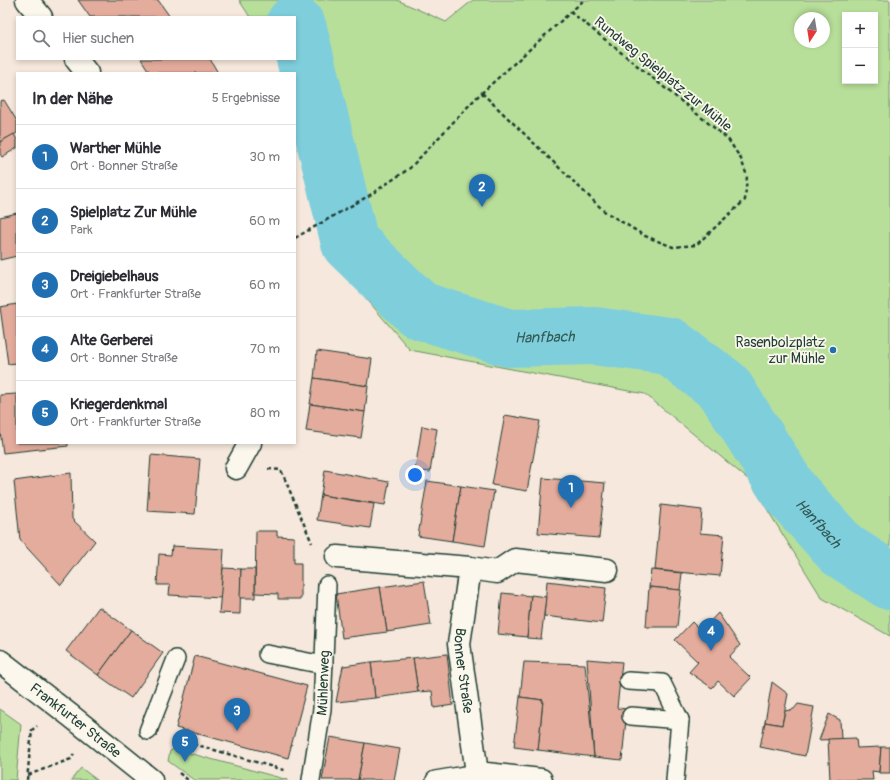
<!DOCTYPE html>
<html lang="de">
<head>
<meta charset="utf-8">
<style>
	:root { --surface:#fff; --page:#f7f7f7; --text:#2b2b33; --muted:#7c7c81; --line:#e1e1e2; --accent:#1f6fb2 }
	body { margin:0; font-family:Pangolin,sans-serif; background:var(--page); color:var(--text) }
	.controls { position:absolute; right:12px; top:12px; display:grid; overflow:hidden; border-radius:0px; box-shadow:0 2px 6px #0003 }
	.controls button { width:36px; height:36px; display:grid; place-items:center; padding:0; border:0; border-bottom:1px solid var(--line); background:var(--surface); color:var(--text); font:20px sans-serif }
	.compass { position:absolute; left:794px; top:12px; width:36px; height:36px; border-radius:50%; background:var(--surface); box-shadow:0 2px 6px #0003; rotate:192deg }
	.you { position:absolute; left:415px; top:475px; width:14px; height:14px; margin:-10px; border:3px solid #fff; border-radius:50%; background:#1a73e8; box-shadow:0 0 0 6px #1a73e833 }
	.badge { display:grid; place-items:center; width:26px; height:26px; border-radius:50%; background:var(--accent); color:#fff; font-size:13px; font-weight:700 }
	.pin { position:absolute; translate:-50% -33px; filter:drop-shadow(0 1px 2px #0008) }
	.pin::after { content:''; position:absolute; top:21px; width:14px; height:12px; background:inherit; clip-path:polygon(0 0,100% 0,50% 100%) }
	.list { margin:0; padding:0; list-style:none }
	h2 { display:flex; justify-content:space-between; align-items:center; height:52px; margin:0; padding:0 16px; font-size:17px }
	h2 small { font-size:13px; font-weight:400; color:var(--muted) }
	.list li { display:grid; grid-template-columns:26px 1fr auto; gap:12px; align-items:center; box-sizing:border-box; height:64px; padding:0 16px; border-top:1px solid var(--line) }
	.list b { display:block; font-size:15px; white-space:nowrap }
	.list p { margin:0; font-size:13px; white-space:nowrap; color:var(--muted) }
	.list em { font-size:13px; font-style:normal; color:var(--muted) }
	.icon { flex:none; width:22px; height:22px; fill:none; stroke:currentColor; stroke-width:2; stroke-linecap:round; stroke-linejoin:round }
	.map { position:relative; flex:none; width:890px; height:780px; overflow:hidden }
	.search { position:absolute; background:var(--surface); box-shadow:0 2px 6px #0003; left:16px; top:16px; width:280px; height:44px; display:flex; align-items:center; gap:10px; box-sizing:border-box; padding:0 14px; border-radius:0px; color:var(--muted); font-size:15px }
	.panel { position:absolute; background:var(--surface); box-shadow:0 2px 6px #0003; left:16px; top:72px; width:280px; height:372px; border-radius:0px }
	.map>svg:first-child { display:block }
	.green { fill:#b8df9a; stroke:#6c8e67; fill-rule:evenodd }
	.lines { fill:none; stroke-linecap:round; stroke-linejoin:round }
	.river { stroke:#7fcedc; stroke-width:58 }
	.building { fill:#e4ac9c; stroke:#1f3d34 }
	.lane-casing { stroke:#1f3d34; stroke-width:20 }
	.street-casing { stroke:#1f3d34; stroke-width:25 }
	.secondary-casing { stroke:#1f3d34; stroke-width:25 }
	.path { stroke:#1f3d34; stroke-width:2.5; stroke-dasharray:4 3; stroke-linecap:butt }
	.lane { stroke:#fbf7ec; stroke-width:17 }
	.street { stroke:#fbf7ec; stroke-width:22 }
	.secondary { stroke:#fbf7ec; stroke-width:22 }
	.poi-dot { fill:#1f6fb2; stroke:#fbf7ec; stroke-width:1.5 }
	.labels { text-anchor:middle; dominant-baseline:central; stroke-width:3.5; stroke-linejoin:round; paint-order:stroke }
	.street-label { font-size:14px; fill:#1f3d34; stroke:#fbf7ec }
	.poi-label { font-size:14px; fill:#1f3d34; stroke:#fbf7ec; text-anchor:end }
	.water-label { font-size:15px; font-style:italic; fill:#325a56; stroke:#fbf7ec }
</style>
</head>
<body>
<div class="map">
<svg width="890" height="780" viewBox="0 0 890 780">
	<rect width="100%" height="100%" fill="#f6e8dc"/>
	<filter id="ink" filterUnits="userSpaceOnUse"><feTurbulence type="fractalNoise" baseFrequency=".025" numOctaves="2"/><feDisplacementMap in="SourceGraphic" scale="8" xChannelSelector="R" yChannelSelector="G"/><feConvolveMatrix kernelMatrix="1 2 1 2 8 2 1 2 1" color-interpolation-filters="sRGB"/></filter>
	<g filter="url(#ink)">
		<g class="green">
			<path d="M239,0H397L446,22L473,0H890V636L822,598L749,480L645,394L410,350L330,256L303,167L295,126V73H284L276,59H295V17H250ZM845,15H875V81H845ZM800,18H824V42H800Z"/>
			<polygon points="0,709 21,724 16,780 0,780"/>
			<polygon points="174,749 288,780 194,780 168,761 170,751"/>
			<polygon points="81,768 97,780 71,780"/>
		</g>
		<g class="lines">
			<path class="river" id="s1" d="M295,24L298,29L350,243L419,310L509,338L594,336L669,346L724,387L790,492L842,550L890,581"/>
		</g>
		<g class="building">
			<polygon points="78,0 158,0 170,17 90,17"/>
			<polygon points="141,59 210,59 218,73 150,73"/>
			<polygon points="4,100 17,121 17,133 0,142 0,101"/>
			<polygon points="14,134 17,140 17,148 2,157 0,154 0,142"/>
			<polygon points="17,213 17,256 0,260 0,217"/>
			<polygon points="17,304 17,363 8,364 0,307"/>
			<polygon points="317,351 372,359 368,386 314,378"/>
			<polygon points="314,378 368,386 365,412 310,404"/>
			<polygon points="17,394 17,443 68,443 68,446 3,453 0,431 0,395"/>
			<polygon points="310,404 365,412 361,438 306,431"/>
			<polygon points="505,415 540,421 527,491 492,485"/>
			<polygon points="422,426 437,429 430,472 415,470"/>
			<polygon points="151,455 200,459 195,514 147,511"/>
			<polygon points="325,470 389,482 385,505 321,495"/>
			<polygon points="71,473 72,519 95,541 61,585 20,540 14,481"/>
			<polygon points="543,478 605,483 599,538 538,533"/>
			<polygon points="427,481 461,486 452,541 418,536"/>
			<polygon points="461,486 494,491 485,546 452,541"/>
			<polygon points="321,495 374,504 370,528 317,520"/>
			<polygon points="661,505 702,510 700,533 724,535 720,576 655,570"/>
			<polygon points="256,531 277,531 277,536 294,537 294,563 301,563 301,599 278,599 278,594 255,593"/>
			<polygon points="172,546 224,549 221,598 169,595 170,585 157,585 159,554 171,555"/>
			<polygon points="223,568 241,569 240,614 219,613"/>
			<polygon points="241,569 255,569 255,598 240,598"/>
			<polygon points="651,570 682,573 680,590 649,587"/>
			<polygon points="424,581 431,625 387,632 380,587"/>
			<polygon points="547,581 606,588 602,623 544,616"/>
			<polygon points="380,587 387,632 342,638 336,594"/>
			<polygon points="649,587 681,590 677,627 646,627"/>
			<polygon points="502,593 531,596 527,637 498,634"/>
			<polygon points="531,595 546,597 541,639 527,638"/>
			<polygon points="99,607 131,630 98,675 66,651"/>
			<polygon points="718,613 740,645 729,657 751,678 734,696 718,681 712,688 689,672 698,662 675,640 692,622 701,631"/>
			<polygon points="131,630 163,653 131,698 98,675"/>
			<polygon points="447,654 453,705 434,708 432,691 418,692 413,658"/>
			<polygon points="195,656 307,686 288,758 176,728"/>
			<polygon points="413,658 418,692 375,698 371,662"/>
			<polygon points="587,659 622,662 617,708 627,709 622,760 594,757"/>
			<polygon points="371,662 375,698 336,702 343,666"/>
			<polygon points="524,662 585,664 594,757 538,750 543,700 520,697"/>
			<polygon points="772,682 788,694 782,725 765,722"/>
			<polygon points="520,697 543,700 538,750 514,747"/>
			<polygon points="798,704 814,707 805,756 760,747 765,722 782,725 785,711 794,709"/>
			<polygon points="829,714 840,720 841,739 819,740"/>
			<polygon points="330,737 365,743 358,780 322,780"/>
			<polygon points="856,738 857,748 881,747 879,772 872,771 873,780 830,780 828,739"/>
			<polygon points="365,743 400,749 394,780 358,780"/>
			<polygon points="881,747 890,747 890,773 879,773"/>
		</g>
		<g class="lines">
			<defs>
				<g id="lane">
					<polyline points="267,654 324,665"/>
					<polyline points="628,681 662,683 680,720 675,780"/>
					<polyline points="631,716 680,720"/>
					<polyline points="148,731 176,659"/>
					<path id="s2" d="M311,780L322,709L327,585"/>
					<polyline points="435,780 477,773"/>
				</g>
				<g id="street">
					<polyline points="27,0 41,17"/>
					<polyline points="76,59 87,73"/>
					<polyline points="236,468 250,443"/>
					<path id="s3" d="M337,557L470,568L459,644L477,773L541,780"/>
					<polyline points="470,568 497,572 515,560 607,570"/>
				</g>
				<g id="secondary">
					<path id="s4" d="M0,661L71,716L151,780"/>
				</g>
			</defs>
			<use href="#lane" class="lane-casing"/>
			<use href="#street" class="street-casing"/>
			<use href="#secondary" class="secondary-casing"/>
			<g class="path">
				<polyline points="482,93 604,211 645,236 673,247 696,245 745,200 747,176 741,159 728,139 571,12"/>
				<polyline points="295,238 370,195 410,168 476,98 584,0"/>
				<polyline points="268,469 281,470 312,543"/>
				<polyline points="173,738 287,771"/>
				<polyline points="179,773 188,780"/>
				<polyline points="28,775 71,759 74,754"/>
				<polyline points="27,780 32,730 37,726"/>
			</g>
			<use href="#lane" class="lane"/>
			<use href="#street" class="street"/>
			<use href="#secondary" class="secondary"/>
		</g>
	</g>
	<circle class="poi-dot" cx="833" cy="350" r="4"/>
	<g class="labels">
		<g class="street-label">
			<text transform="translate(663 74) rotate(39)">Rundweg Spielplatz zur Mühle</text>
			<text stroke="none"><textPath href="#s3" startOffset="237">Bonner Straße</textPath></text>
			<text stroke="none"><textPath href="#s2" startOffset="98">Mühlenweg</textPath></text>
			<text stroke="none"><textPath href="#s4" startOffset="96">Frankfurter Straße</textPath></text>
		</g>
		<g class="poi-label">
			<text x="825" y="342">Rasenbolzplatz<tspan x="825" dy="16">zur Mühle</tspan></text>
		</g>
		<g class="water-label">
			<text stroke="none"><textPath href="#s1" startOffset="452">Hanfbach</textPath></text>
			<text stroke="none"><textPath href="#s1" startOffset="812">Hanfbach</textPath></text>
		</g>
	</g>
</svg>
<div class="controls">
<button>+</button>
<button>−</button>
</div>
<svg class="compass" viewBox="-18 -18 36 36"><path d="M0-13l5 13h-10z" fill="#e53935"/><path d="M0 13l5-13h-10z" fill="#7c7c81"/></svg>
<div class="you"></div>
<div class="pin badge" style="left:571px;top:508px">1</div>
<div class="pin badge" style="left:482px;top:207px">2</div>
<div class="pin badge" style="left:237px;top:731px">3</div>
<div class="pin badge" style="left:711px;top:651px">4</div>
<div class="pin badge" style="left:185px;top:762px">5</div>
<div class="search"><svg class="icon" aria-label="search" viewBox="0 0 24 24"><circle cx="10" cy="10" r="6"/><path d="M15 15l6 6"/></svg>Hier suchen</div>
<section class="panel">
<h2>In der Nähe<small>5 Ergebnisse</small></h2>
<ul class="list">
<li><span class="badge">1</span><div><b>Warther Mühle</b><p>Ort · Bonner Straße</p></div><em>30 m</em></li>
<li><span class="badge">2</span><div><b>Spielplatz Zur Mühle</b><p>Park</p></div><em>60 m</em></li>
<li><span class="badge">3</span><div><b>Dreigiebelhaus</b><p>Ort · Frankfurter Straße</p></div><em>60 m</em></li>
<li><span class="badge">4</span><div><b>Alte Gerberei</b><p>Ort · Bonner Straße</p></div><em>70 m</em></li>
<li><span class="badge">5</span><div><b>Kriegerdenkmal</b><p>Ort · Frankfurter Straße</p></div><em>80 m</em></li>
</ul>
</section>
</div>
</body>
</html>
